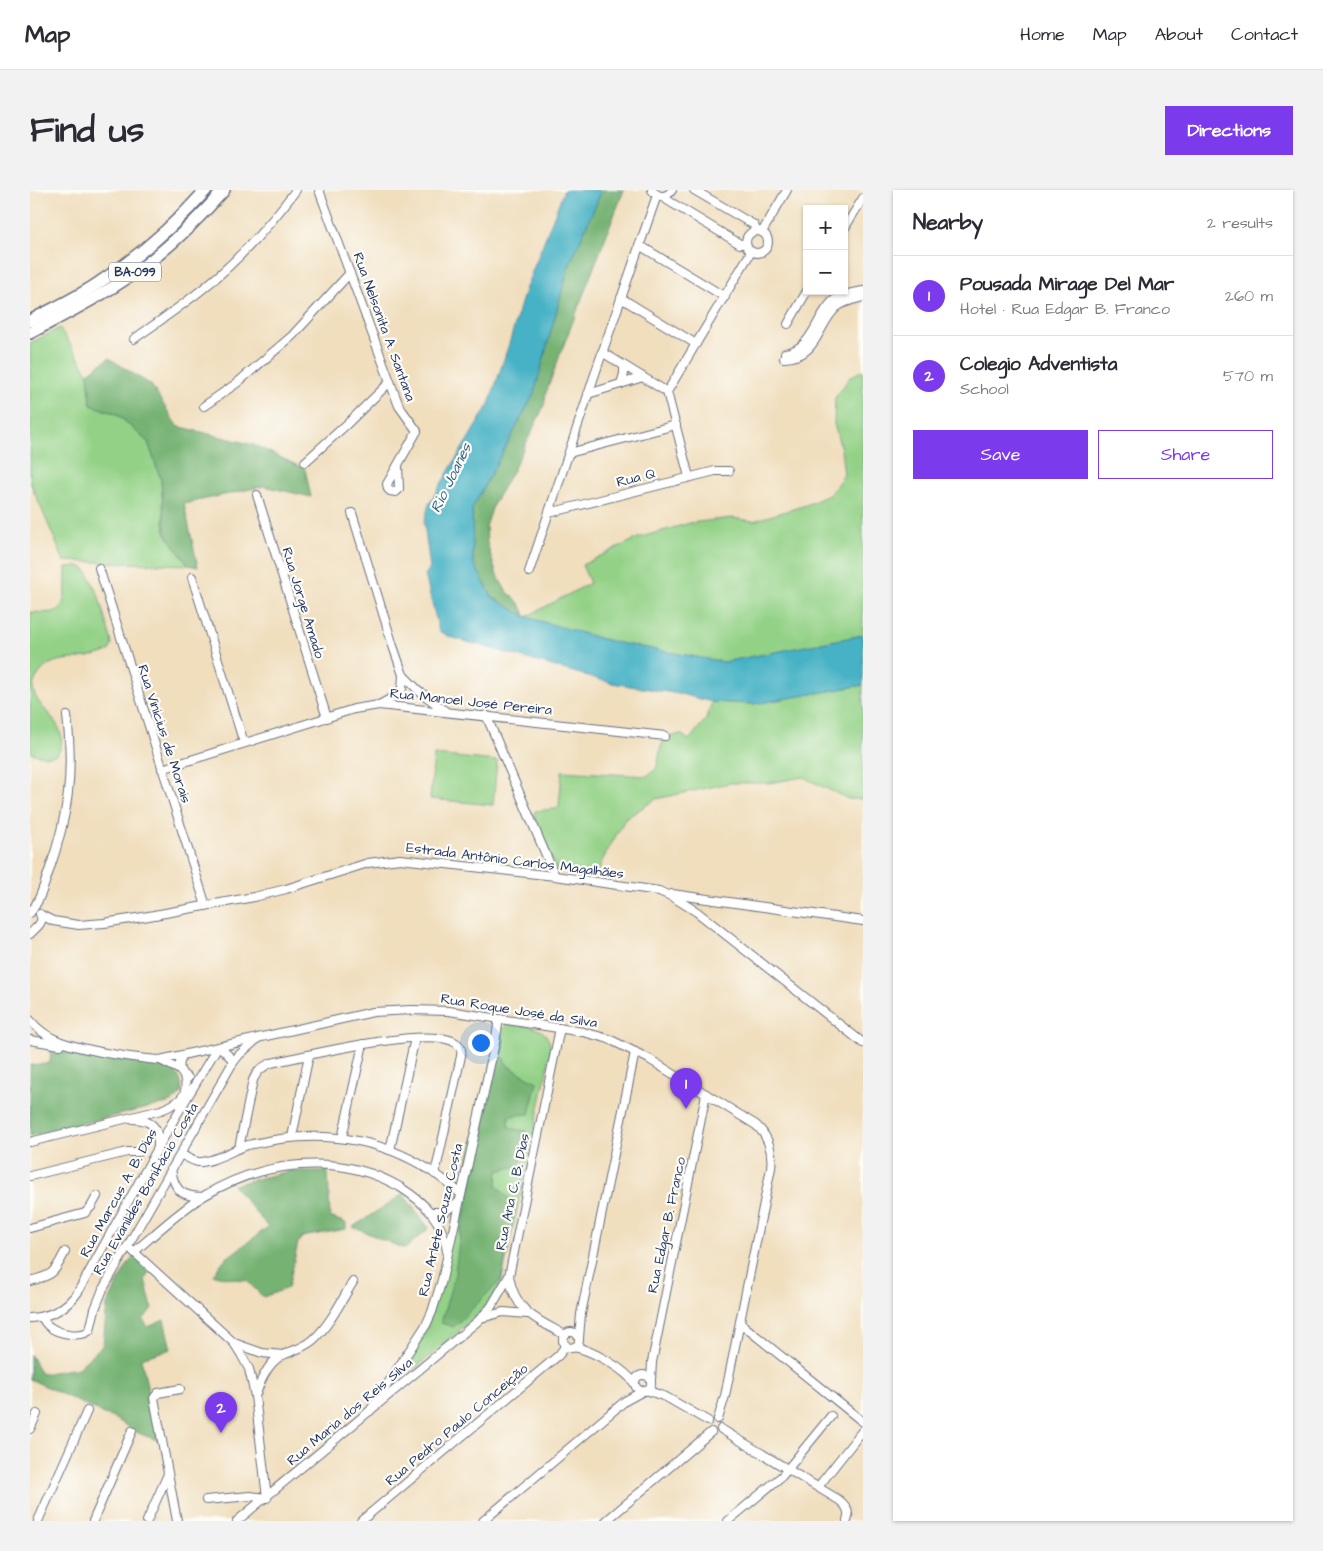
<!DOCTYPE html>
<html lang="en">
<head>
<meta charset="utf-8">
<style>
	:root { --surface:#fff; --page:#f2f2f3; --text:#2b2b33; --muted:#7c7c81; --line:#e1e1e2; --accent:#7c3aed }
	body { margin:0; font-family:"Architects Daughter",sans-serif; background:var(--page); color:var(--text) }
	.controls { position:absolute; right:15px; top:15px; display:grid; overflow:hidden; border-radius:0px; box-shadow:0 1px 4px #0004 }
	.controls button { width:45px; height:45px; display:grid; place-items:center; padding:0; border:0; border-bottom:1px solid var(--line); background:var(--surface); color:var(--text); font:25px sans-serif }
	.you { position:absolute; left:450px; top:852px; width:18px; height:18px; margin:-12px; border:4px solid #fff; border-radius:50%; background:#1a73e8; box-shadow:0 0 0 8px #1a73e833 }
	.badge { display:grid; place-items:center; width:32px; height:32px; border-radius:50%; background:var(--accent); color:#fff; font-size:16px; font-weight:700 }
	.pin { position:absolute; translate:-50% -41px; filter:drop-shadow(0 1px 2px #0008) }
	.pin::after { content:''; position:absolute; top:26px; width:18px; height:15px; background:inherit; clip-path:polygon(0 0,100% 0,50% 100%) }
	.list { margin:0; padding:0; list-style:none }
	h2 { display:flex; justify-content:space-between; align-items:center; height:65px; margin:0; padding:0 20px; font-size:21px }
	h2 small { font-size:16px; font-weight:400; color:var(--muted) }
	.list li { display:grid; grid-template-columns:32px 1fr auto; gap:15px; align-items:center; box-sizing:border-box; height:80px; padding:0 20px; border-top:1px solid var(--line) }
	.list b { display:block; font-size:19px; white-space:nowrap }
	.list p { margin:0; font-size:16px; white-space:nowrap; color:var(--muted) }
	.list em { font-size:16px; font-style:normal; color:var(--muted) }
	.actions { display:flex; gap:10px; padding:15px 20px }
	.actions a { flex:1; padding:11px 0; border:1px solid var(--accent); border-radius:0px; text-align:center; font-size:18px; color:var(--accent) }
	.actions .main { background:var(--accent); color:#fff }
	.map { position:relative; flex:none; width:833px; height:1331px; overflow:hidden; border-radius:0px }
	header { display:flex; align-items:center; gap:30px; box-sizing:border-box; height:70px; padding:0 25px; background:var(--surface); border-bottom:1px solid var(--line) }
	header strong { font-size:24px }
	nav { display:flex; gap:28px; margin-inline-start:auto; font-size:18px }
	.intro { display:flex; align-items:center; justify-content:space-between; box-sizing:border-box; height:120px; padding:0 30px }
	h1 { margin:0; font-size:35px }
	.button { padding:12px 22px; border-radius:0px; background:var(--accent); color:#fff; font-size:18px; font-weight:700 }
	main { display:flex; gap:30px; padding:0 30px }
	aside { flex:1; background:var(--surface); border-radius:0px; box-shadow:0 1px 4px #0004 }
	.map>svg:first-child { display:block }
	.green { fill:#93d186; stroke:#578072 }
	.forest { fill:#76b373; stroke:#487168 }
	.water { fill:#47b2c5; stroke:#317092 }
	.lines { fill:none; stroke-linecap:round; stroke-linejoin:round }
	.minor-casing { stroke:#666c7f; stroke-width:10 }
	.highway-casing { stroke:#666c7f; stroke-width:14 }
	.minor { stroke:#fff; stroke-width:8 }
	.highway { stroke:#fff; stroke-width:11 }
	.labels { text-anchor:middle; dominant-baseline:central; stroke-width:4.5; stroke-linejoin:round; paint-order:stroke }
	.shield { fill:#fdfcf7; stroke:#5f6c8c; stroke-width:1 }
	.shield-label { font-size:12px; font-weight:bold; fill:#1b2f5e }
	.street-label { font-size:14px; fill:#1b2f5e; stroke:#fdfcf7 }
	.water-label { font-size:15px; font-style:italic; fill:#2a5d82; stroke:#fdfcf7 }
</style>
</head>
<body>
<header>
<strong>Map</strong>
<nav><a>Home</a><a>Map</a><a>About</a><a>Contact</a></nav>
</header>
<div class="intro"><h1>Find us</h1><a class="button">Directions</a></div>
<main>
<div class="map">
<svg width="833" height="1331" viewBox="0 0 833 1331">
	<rect width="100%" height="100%" fill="#fdfcf7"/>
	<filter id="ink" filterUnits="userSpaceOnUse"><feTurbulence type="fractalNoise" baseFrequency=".02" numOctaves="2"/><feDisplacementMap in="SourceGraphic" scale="10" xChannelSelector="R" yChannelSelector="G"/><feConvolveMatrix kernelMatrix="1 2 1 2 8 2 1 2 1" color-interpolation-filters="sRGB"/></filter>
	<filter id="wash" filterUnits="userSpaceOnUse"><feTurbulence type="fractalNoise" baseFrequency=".0096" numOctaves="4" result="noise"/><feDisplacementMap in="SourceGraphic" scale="20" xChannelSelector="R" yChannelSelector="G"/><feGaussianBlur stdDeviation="1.12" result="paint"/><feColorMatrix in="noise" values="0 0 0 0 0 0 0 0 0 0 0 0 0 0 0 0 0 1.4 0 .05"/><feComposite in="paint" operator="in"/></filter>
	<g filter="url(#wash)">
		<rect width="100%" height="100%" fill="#f0debd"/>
		<g class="green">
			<polygon points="30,138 58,183 61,215 87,224 118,252 131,290 135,342 158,375 34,371 0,292 0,153"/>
			<polygon points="833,180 833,445 694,472 583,452 496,427 560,393 552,375 608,348 660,333 702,328 723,331 776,315 799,305 814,285 811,259 804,234 805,208 820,187"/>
			<path d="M49,376L55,379L59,385L68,404L81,449L82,455L79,461C70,465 60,467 50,468C32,471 21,468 9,484C5,489 2,496 4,502C9,521 39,534 30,559C29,564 24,566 18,566C12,566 6,565 0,562V422C8,422 21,424 28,420C37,414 36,387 36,377Z"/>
			<path d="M833,495V609H818L773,587L739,593H700L626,609L595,629L572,671L567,686L527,682L504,625L505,621L525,619L529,617L532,581L617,586L626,579C633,558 625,549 651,544L659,550L676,529L682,512L724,514Z"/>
			<polygon points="404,565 467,571 463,615 400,609"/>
			<path d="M478,834C499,837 520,834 521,862L471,1094L454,1119L386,1178L381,1179L377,1174V1168L398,1136L469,842Z"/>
		</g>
		<g class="forest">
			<polygon points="572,0 594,0 531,162 516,203 514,216 482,282 463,315 456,337 457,353 466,383 475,399 490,414 496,427 462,407 443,372 442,319 504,204 538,78"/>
			<polygon points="79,168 121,195 147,236 224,255 275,279 281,307 234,296 154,314 168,377 158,375 135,342 131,290 118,252 87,224 61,215 58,183"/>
			<path d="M21,857L134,875C149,884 151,886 152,903L142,912L0,946V875L20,873Z"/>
			<polygon points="470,863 478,876 507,892 499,924 479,926 479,938 496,941 490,975 468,981 467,996 486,1015 471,1090 424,1137 411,1133 425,1084 430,1044"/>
			<polygon points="259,981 298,981 300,1027 316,1033 316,1039 272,1047 268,1053 258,1098 233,1107 217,1091 183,1085 194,1070 238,1037 203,995"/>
			<polygon points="373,1004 399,1038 375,1059 323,1037"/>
			<polygon points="106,1062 121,1079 115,1089 122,1118 113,1130 118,1137 134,1130 141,1159 111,1168 129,1251 106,1242 89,1231 0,1189 0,1164 11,1184 48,1178 73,1155 77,1115 95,1079"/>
		</g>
		<polygon class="water" points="534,0 572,0 538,78 504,204 442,319 443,372 462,407 496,427 583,452 694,472 833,445 833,495 724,514 682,512 655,505 582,493 420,447 409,441 395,385 400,378 394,333 399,314 459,214 479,154 495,100"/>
	</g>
	<g filter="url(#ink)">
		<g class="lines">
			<defs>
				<g id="minor">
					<polyline points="289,0 369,216 387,241 357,294 358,299 360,301 366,302 369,299 368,276"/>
					<path d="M622,0C628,8 637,8 642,0"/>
					<polyline points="664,0 724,35 726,40"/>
					<polyline points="636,6 637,10 710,54 715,54"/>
					<polyline points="814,39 833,8"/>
					<circle cx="727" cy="52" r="11"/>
					<polyline points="732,42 757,0"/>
					<polyline points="609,55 695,107"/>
					<polyline points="591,108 666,154"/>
					<polyline points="758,134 777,101"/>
					<path d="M104,149C128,132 152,116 175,97C210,69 239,36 266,0"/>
					<polyline points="572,162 637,202"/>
					<path d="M755,163C783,159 785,128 803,111C810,104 824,103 833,101"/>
					<path d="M754,168C789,167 787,134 807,117C814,111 825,109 833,107"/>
					<polyline points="591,194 594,184 594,176"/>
					<polyline points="558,204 613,187"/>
					<polyline points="174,216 207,193 262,146 320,83"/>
					<polyline points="539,263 646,235"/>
					<polyline points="275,272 317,234 360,192"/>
					<polyline points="659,287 637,202 721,62"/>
					<polyline points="227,305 297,528"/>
					<polyline points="322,323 363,456 373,485 389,501 414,520"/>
					<polyline points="519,323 685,281 699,281"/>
					<polyline points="69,378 176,716"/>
					<polyline points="499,382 569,172 627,5"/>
					<polyline points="162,387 214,553"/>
					<polyline points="351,514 362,508 372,499 373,485"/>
					<polyline points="456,525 525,686"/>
					<polyline points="132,579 324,519 349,515 635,546"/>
					<polyline points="642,704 833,731"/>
					<path d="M0,723C10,711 14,695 19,681C38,626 44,585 37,526"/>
					<polyline points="11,725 23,731 49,735 74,733 113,727 224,707 256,699 338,673 370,669 525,686 629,701 643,707 667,722 833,853"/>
					<path d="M0,744C5,738 15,733 10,724"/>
					<path d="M0,830C19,854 48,857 76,863C94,866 111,869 130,870L343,822L381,820L419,821L553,842L579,849L619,869L726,935C739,947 743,961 741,978L695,1206L688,1229"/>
					<path d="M530,838L479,1086C485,1122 506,1129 535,1145"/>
					<polyline points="0,850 30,855"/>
					<polyline points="190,857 202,869 202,874"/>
					<path d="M152,866C148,875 148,883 158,888"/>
					<polyline points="130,870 150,880"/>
					<path d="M103,929C122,930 129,937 128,956"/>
					<polyline points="262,947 279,865"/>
					<polyline points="312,948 333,854"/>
					<path d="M0,952L131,920C149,913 160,906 154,886"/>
					<path d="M209,958L223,890C227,881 232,877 241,873C274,866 401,835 426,853C431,856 432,861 431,866L405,984"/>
					<polyline points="360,960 385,848"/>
					<path d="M151,964C156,967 162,971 168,972C182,973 204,959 218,955C297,936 370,949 431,1004"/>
					<path d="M141,980C145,1001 151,1006 172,1007"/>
					<polyline points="0,986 97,962 109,962"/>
					<polyline points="401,1022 414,1022 429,1012"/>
					<polyline points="0,1038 55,1023 61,1017 67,1006"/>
					<path d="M98,1056L104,1062C126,1043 147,1023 172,1007C231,971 308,961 370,997C395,1013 413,1030 417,1061"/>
					<polyline points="104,1062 204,1153 211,1164 219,1179 225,1206 237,1308 220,1306 176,1310"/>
					<path d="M0,1091C24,1085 24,1083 35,1062"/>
					<path d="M12,1127C14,1131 16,1135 20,1137C29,1144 52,1148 60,1140L65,1119L73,1099L202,874L209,865L226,850"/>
					<polyline points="455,1127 473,1122 497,1124"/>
					<path d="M0,1128C20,1127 36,1119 48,1102L143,931L187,858"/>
					<polyline points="710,1133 833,1232"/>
					<circle cx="541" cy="1150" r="8"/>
					<polyline points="549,1148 551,1124 605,862"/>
					<polyline points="204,1153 232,1163 253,1165"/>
					<path d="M544,1157C562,1160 595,1179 605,1194"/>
					<circle cx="613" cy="1193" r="8"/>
					<polyline points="621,1190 622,1172 676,904"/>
					<polyline points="616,1200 636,1207 678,1231"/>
					<path d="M226,1204C231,1189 239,1170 255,1164C265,1160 275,1157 283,1150C300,1135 311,1111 323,1092"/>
					<polyline points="340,1221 396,1135 402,1122 412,1090 465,853 469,829"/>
					<polyline points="0,1239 7,1224"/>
					<path d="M691,1239L809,1310C817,1316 820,1322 817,1331"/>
					<polyline points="788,1297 833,1240"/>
					<polyline points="8,1331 57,1221"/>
					<polyline points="63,1331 102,1241"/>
					<polyline points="117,1331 138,1284"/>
					<polyline points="147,1331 124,1208 128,1203 150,1199"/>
					<polyline points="207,1331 448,1131 461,1117 479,1086"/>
					<polyline points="331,1331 529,1165 536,1155"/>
					<polyline points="453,1331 595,1211 615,1200"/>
					<polyline points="576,1331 681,1242"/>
					<polyline points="698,1331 752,1286 801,1226"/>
				</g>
				<g id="highway">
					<path d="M0,131C22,119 46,108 67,94C107,68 144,36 176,0"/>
					<path d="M0,143C30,127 62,111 91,92C130,67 163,35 194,0"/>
				</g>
			</defs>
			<use href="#minor" class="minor-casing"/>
			<use href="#highway" class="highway-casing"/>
			<use href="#minor" class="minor"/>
			<use href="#highway" class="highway"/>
		</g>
	</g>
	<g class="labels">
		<rect class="shield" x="79" y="72.5" width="52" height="19" rx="4"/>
		<g class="shield-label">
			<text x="105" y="82">BA-099</text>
		</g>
		<g class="street-label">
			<text transform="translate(354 137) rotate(70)">Rua Nelsonita A. Santana</text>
			<text transform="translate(606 288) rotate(-14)">Rua Q</text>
			<text transform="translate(273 413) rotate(73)">Rua Jorge Amado</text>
			<text transform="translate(441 512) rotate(6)">Rua Manoel José Pereira</text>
			<text transform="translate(134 544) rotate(72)">Rua Vinicius de Morais</text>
			<text transform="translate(485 671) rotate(7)">Estrada Antônio Carlos Magalhães</text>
			<text transform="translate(489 821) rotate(9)">Rua Roque José da Silva</text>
			<text transform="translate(116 999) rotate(-60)">Rua Evanildes Bonifácio Costa</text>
			<text transform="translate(483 1002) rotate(-78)">Rua Ana C. B. Dias</text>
			<text transform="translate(89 1003) rotate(-61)">Rua Marcus A. B. Dias</text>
			<text transform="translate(411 1030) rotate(-77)">Rua Arlete Souza Costa</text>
			<text transform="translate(637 1035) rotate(-78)">Rua Edgar B. Franco</text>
			<text transform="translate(320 1222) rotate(-40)">Rua Maria dos Reis Silva</text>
			<text transform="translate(427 1235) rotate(-40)">Rua Pedro Paulo Conceição</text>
		</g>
		<g class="water-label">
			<text transform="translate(421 288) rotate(-64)">Rio Joanes</text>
		</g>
	</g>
</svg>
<div class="controls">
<button>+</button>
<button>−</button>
</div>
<div class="you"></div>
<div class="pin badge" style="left:656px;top:919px">1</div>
<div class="pin badge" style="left:191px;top:1243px">2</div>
</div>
<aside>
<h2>Nearby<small>2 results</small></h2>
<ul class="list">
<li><span class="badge">1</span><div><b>Pousada Mirage Del Mar</b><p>Hotel · Rua Edgar B. Franco</p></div><em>260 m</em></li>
<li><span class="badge">2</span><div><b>Colegio Adventista</b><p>School</p></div><em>570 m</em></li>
</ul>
<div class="actions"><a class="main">Save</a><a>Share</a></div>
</aside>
</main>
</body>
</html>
